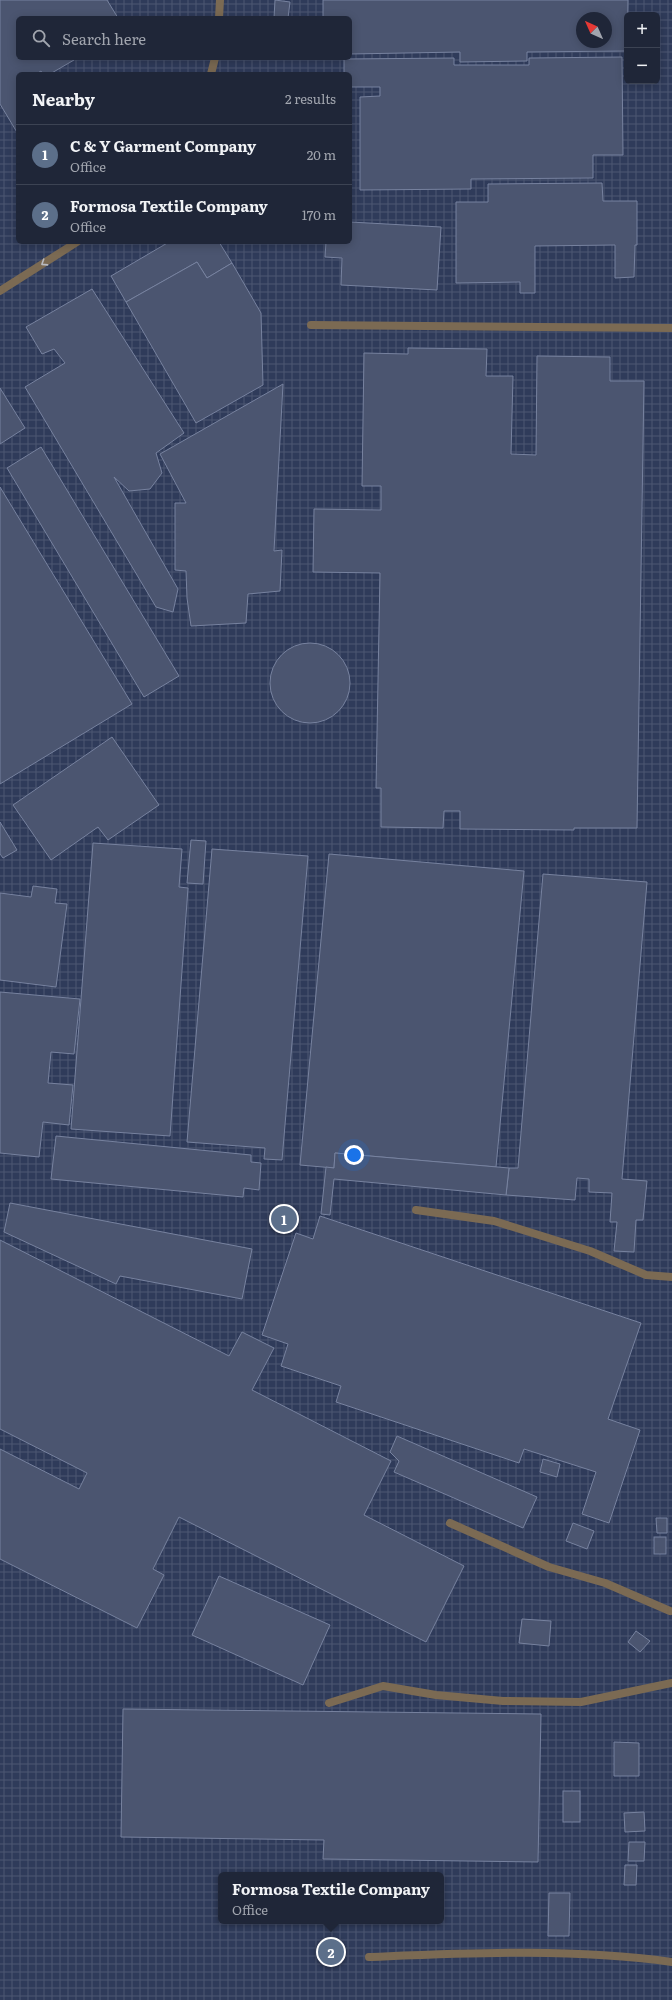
<!DOCTYPE html>
<html lang="en">
<head>
<meta charset="utf-8">
<style>
	:root { --surface:#1f2638; --page:#2c3243; --text:#f1f3f6; --muted:#a1a5ae; --line:#3c4353; --accent:#e9aa38 }
	body { margin:0; font-family:Literata,serif; background:var(--page); color:var(--text) }
	.controls { position:absolute; right:12px; top:12px; display:grid; overflow:hidden; border-radius:6px; box-shadow:0 2px 10px #0003 }
	.controls button { width:36px; height:36px; display:grid; place-items:center; padding:0; border:0; border-bottom:1px solid var(--line); background:var(--surface); color:var(--text); font:20px sans-serif }
	.compass { position:absolute; left:576px; top:12px; width:36px; height:36px; border-radius:50%; background:var(--surface); box-shadow:0 2px 10px #0003; rotate:315deg }
	.you { position:absolute; left:354px; top:1155px; width:14px; height:14px; margin:-10px; border:3px solid #fff; border-radius:50%; background:#1a73e8; box-shadow:0 0 0 6px #1a73e833 }
	.badge { display:grid; place-items:center; width:26px; height:26px; border-radius:50%; background:var(--accent); color:#fff; font-size:13px; font-weight:700 }
	.pin { position:absolute; translate:-50% -50%; border:2px solid #fff; box-shadow:0 1px 4px #0006 }
	.popup { position:absolute; left:218px; top:1872px; width:226px; height:52px; box-sizing:border-box; display:grid; place-content:center; border-radius:6px; background:var(--surface); filter:drop-shadow(0 1px 3px #0005); font-size:13px; white-space:nowrap; color:var(--muted) }
	.popup b { font-size:15px; color:var(--text) }
	.popup::after { content:''; position:absolute; left:50%; top:100%; margin-left:-8px; border:8px solid transparent; border-top-color:var(--surface) }
	.list { margin:0; padding:0; list-style:none }
	h2 { display:flex; justify-content:space-between; align-items:center; height:52px; margin:0; padding:0 16px; font-size:17px }
	h2 small { font-size:13px; font-weight:400; color:var(--muted) }
	.list li { display:grid; grid-template-columns:26px 1fr auto; gap:12px; align-items:center; box-sizing:border-box; height:60px; padding:0 16px; border-top:1px solid var(--line) }
	.list b { display:block; font-size:15px; white-space:nowrap }
	.list p { margin:0; font-size:13px; white-space:nowrap; color:var(--muted) }
	.list em { font-size:13px; font-style:normal; color:var(--muted) }
	.icon { flex:none; width:22px; height:22px; fill:none; stroke:currentColor; stroke-width:2; stroke-linecap:round; stroke-linejoin:round }
	.map { position:relative; flex:none; width:672px; height:2000px; overflow:hidden }
	.search { position:absolute; background:var(--surface); box-shadow:0 2px 10px #0003; left:16px; top:16px; width:336px; height:44px; display:flex; align-items:center; gap:10px; box-sizing:border-box; padding:0 14px; border-radius:6px; color:var(--muted); font-size:15px }
	.panel { position:absolute; background:var(--surface); box-shadow:0 2px 10px #0003; left:16px; top:72px; width:336px; height:172px; border-radius:6px }
	.map>svg:first-child { display:block }
	.industrial { fill:url(#industrial-grid); fill-rule:evenodd }
	.building { fill:#4b5570; stroke:#77829f; fill-rule:evenodd }
	.lines { fill:none; stroke-linecap:round; stroke-linejoin:round }
	.service { stroke:#7b6a53; stroke-width:8 }
	.minor { stroke:#7b6a53; stroke-width:8 }
	.oneway { stroke:#b9bac0 }
</style>
</head>
<body>
<div class="map">
<svg width="672" height="2000" viewBox="0 0 672 2000">
	<defs>
		<pattern id="industrial-grid" width="8" height="8" patternUnits="userSpaceOnUse"><rect width="8" height="8" fill="#2f3b5a"/><path d="M0 4h8M4 0v8" fill="none" stroke="#4c5672"/></pattern>
	</defs>
	<rect width="100%" height="100%" fill="#29324b"/>
	<path class="industrial" d="M0,0H672V2000H0ZM627,15H657V81H627ZM18,18H350V58H18ZM582,18H606V42H582ZM18,74H350V242H18ZM221,1875H441V1921H221Z"/>
	<g class="building">
		<polygon points="0,0 107,0 118,18 18,18 18,58 73,58 74,60 50,74 43,74 41,71 36,74 18,74 18,134 0,104"/>
		<polygon points="275,0 290,2 288,18 274,18"/>
		<path d="M323,0H628L627,51L527,52V61L460,62V52L350,54V18H323ZM582,18H606V42H582Z"/>
		<polygon points="622,57 623,155 593,155 593,178 471,179 471,189 360,190 360,97 380,96 380,87 350,87 350,74 344,74 344,59 454,58 454,65 529,65 529,58"/>
		<polygon points="602,183 603,201 637,201 637,245 635,245 634,277 615,278 615,245 535,246 535,293 520,293 520,282 456,283 456,202 488,202 488,184"/>
		<polygon points="350,222 441,227 437,290 341,285 342,258 325,257 326,242 350,242"/>
		<polygon points="169,242 219,242 232,263 207,278 197,262 126,302 111,276"/>
		<polygon points="197,262 207,278 232,263 261,313 263,385 196,423 126,302"/>
		<polygon points="92,289 184,433 156,453 162,473 150,489 129,491 114,477 178,589 173,612 156,607 25,387 65,363 54,349 42,354 26,327"/>
		<polygon points="408,348 487,349 486,376 513,376 511,454 536,455 537,356 610,357 610,381 644,381 637,828 574,828 574,830 460,829 460,811 444,811 443,828 381,827 381,788 376,788 380,573 313,572 314,509 381,510 381,486 362,486 364,353 408,354"/>
		<polygon points="283,384 274,551 282,550 280,591 248,594 246,623 191,626 187,598 186,571 175,570 175,503 186,503 160,454"/>
		<polygon points="0,388 25,428 0,444"/>
		<polygon points="41,447 179,676 144,697 7,468"/>
		<polygon points="0,487 132,704 0,784"/>
		<circle cx="310" cy="683" r="40"/>
		<polygon points="112,737 159,805 108,840 98,827 51,860 13,805"/>
		<polygon points="0,822 17,850 3,858 0,854"/>
		<polygon points="191,840 206,841 203,884 187,883"/>
		<polygon points="93,843 182,849 179,887 188,888 170,1136 71,1129"/>
		<polygon points="212,849 308,856 282,1160 264,1159 265,1148 187,1142"/>
		<polygon points="329,854 524,871 496,1167 335,1153 334,1168 300,1165"/>
		<polygon points="543,874 647,882 622,1179 647,1181 643,1220 636,1220 634,1252 614,1251 617,1222 610,1222 612,1193 589,1192 589,1179 577,1178 575,1200 506,1195 509,1168 518,1168"/>
		<polygon points="33,886 57,889 55,903 67,904 56,987 0,980 0,893 31,897"/>
		<polygon points="0,992 80,999 74,1054 51,1052 48,1083 73,1085 69,1125 43,1122 39,1157 0,1153"/>
		<polygon points="56,1136 251,1155 251,1162 261,1163 259,1190 244,1188 243,1197 51,1179"/>
		<polygon points="335,1153 509,1168 506,1195 334,1179 330,1215 321,1214 326,1167 334,1168"/>
		<polygon points="10,1203 252,1249 242,1299 120,1276 116,1284 4,1232"/>
		<polygon points="320,1216 641,1323 608,1419 640,1430 609,1523 582,1514 596,1472 524,1449 519,1463 336,1402 341,1386 281,1366 288,1344 262,1335 296,1233 313,1239"/>
		<polygon points="0,1240 229,1356 242,1332 274,1348 252,1390 391,1461 364,1515 464,1566 426,1642 179,1517 153,1569 164,1575 137,1628 0,1559 0,1449 79,1489 87,1473 0,1429"/>
		<polygon points="397,1436 537,1497 523,1528 394,1472 399,1461 390,1452"/>
		<polygon points="543,1459 560,1464 557,1477 540,1472"/>
		<polygon points="656,1518 667,1518 667,1533 657,1533"/>
		<polygon points="573,1523 594,1531 587,1549 566,1541"/>
		<rect x="654" y="1537" width="12" height="17"/>
		<polygon points="219,1576 330,1625 303,1685 192,1635"/>
		<polygon points="522,1619 551,1621 549,1646 519,1643"/>
		<polygon points="636,1631 650,1641 640,1652 628,1642"/>
		<polygon points="123,1709 541,1714 538,1862 323,1859 324,1840 121,1837"/>
		<polygon points="614,1742 639,1743 639,1776 614,1776"/>
		<rect x="563" y="1791" width="17" height="31"/>
		<polygon points="644,1812 645,1831 625,1832 624,1813"/>
		<polygon points="629,1842 645,1842 644,1861 628,1861"/>
		<polygon points="625,1865 637,1865 636,1885 624,1885"/>
		<polygon points="549,1893 570,1893 569,1936 548,1936"/>
	</g>
	<g class="lines">
		<g class="service">
			<polyline points="311,325 672,328"/>
			<polyline points="416,1210 494,1221 590,1251 646,1275 672,1277"/>
			<polyline points="450,1523 549,1567 605,1583 670,1611"/>
			<polyline points="329,1703 383,1686 436,1695 503,1701 581,1702 672,1683"/>
			<path d="M369,1957C470,1953 571,1948 672,1962"/>
		</g>
		<g class="minor">
			<polyline points="219,18 220,0"/>
			<polyline points="211,74 215,58"/>
			<polyline points="0,291 77,242"/>
		</g>
	</g>
	<defs><path id="oneway-chevron" d="M-2-3.5L2.5 0L-2 3.5" fill="none" stroke-width="1.6" stroke-linecap="round" stroke-linejoin="round"/></defs>
	<use class="oneway" href="#oneway-chevron" transform="translate(44 263) rotate(147)"/>
</svg>
<div class="controls">
<button>+</button>
<button>−</button>
</div>
<svg class="compass" viewBox="-18 -18 36 36"><path d="M0-13l5 13h-10z" fill="#e53935"/><path d="M0 13l5-13h-10z" fill="#a1a5ae"/></svg>
<div class="you"></div>
<div class="pin badge" style="left:284px;top:1219px;background:#5c6f8a">1</div>
<div class="pin badge" style="left:331px;top:1952px;background:#5c6f8a">2</div>
<div class="popup"><b>Formosa Textile Company</b>Office</div>
<div class="search"><svg class="icon" aria-label="search" viewBox="0 0 24 24"><circle cx="10" cy="10" r="6"/><path d="M15 15l6 6"/></svg>Search here</div>
<section class="panel">
<h2>Nearby<small>2 results</small></h2>
<ul class="list">
<li><span class="badge" style="background:#5c6f8a">1</span><div><b>C &amp; Y Garment Company</b><p>Office</p></div><em>20 m</em></li>
<li><span class="badge" style="background:#5c6f8a">2</span><div><b>Formosa Textile Company</b><p>Office</p></div><em>170 m</em></li>
</ul>
</section>
</div>
</body>
</html>
